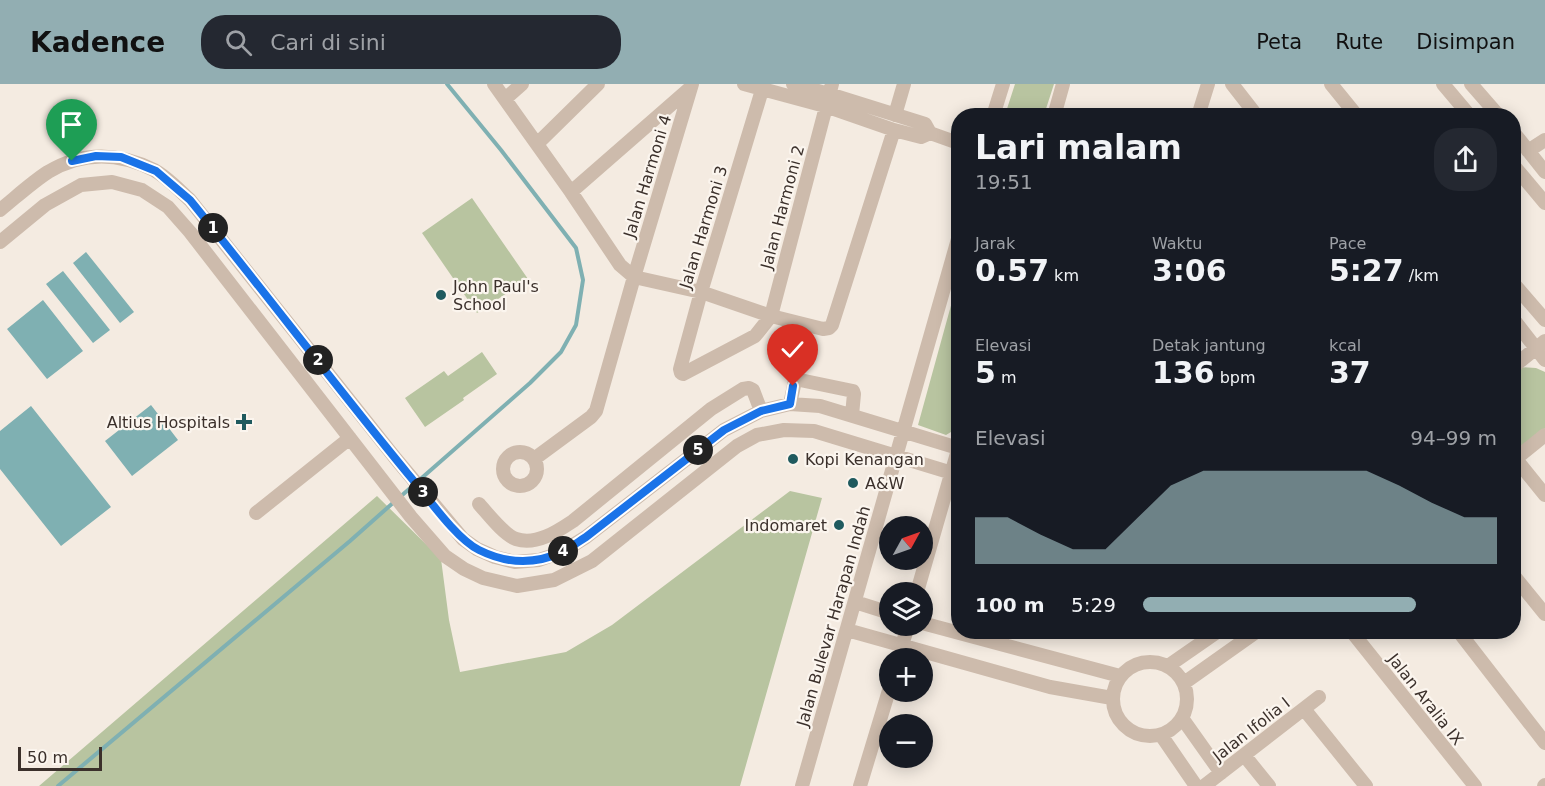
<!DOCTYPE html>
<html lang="id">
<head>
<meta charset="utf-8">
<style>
	:root { --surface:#171b24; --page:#242831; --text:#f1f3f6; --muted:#9ea1a6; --accent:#92aeb2 }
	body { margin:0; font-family:"DejaVu Sans",sans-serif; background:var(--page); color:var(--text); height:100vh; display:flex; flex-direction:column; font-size:22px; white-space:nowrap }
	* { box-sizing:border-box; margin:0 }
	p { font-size:20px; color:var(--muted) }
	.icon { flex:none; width:33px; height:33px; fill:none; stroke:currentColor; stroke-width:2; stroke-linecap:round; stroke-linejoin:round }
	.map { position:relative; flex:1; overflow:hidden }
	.drawer { position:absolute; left:951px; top:24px; width:570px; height:531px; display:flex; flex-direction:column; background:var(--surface); border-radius:24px; box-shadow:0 3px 15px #0003 }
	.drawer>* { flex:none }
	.needle { width:39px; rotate:50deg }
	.buttons { position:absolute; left:879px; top:432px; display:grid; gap:12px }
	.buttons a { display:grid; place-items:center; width:54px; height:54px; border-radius:50%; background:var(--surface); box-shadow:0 3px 15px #0003; font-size:30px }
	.scale { position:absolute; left:18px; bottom:15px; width:84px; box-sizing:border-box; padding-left:6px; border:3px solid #3b302b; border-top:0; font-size:16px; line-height:21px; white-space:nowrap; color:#3b302b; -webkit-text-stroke:4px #fbf5ee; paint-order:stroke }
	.pin { position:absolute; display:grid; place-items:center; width:51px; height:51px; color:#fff; margin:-62px -26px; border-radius:50% 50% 50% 0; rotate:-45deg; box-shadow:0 0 6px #0007 }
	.pin .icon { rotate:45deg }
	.km { position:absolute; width:30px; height:30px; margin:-15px; border-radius:50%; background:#222; color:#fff; font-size:16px; line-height:30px; text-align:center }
	.round { display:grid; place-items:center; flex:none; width:63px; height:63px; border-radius:24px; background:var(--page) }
	.headline { display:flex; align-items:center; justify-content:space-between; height:102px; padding:0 24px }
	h1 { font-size:33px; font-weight:600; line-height:45px }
	.figures { display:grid; grid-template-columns:repeat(3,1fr); gap:9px; height:102px; padding:6px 24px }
	.figures div { display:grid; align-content:center }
	.figures b { font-size:30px; font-weight:600 }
	.figures small { font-size:16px; font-weight:400 }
	.figures p { font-size:16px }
	.chart { height:168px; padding:12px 24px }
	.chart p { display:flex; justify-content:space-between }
	.chart svg { width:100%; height:108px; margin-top:6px; fill:var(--accent); opacity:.7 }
	ul { padding:0 24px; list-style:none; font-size:20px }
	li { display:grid; grid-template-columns:96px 72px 1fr; align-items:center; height:45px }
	li i { height:15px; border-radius:8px; background:var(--accent) }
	header { display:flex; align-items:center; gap:36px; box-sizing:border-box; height:84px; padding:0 30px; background:var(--accent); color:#111 }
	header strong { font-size:28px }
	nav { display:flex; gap:33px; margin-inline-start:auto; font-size:21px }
	.search { width:420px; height:54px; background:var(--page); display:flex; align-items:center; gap:15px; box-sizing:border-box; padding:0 21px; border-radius:24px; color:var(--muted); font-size:22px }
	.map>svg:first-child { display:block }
	.green { fill:#b8c4a0 }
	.water { fill:#7fb0b2 }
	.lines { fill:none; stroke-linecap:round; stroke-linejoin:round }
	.stream { stroke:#7fb0b2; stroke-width:4 }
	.minor { stroke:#cdbbac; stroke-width:14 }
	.route-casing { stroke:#fff; stroke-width:12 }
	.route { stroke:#1a73e8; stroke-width:8 }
	.poi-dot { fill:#1f5a5e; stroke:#fbf5ee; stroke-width:2 }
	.labels { text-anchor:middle; stroke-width:4.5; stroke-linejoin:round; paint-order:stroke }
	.street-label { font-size:16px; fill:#3b302b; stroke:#fbf5ee }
	.poi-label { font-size:16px; fill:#3b302b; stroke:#fbf5ee; text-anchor:start }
</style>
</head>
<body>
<header>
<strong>Kadence</strong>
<div class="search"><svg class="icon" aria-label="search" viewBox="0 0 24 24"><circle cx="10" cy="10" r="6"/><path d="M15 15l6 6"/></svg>Cari di sini</div>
<nav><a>Peta</a><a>Rute</a><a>Disimpan</a></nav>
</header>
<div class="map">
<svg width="1545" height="702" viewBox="0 0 1545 702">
	<rect width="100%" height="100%" fill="#f4ebe1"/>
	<path class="green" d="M1015 0H1054L1044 31H1005Z
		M472 114 528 195 477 229 422 149Z
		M958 196V322L951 348 946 351 918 341Z
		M482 268 497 290 463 314 464 316 425 343 405 314 444 287 448 292Z
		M1518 283 1536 284 1545 288V344L1514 369V287Z
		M790 407 822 414 740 702H39L377 412 441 475 449 536 460 588 566 568 612 541Z"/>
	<path class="water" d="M86 168 134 228 120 239 73 179Z
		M63 187 110 246 93 259 46 200Z
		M43 216 83 267 47 295 7 245Z
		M151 321 178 356 132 392 105 357Z
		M31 322 111 423 61 462 0 385V347Z"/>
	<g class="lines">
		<path class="stream" d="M400 413 530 299 561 268 576 241 583 196 576 164 501 66 447 0
			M58 702 350 457 394 418"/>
		<path class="minor" d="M494 0 571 108 620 181 634 193 701 208 771 232 823 245 829 244 832 241 894 46
			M744 0 825 22 894 46 921 53 930 49 958 59
			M793 0 829 10 925 40 930 49
			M1232 0 1257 32
			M1331 0 1357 32
			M1443 0 1470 32
			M1471 0 1499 32
			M762 6 701 208 680 285 681 289 683 290 755 252 771 232 832 0
			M505 15 522 0
			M895 31 904 0
			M993 32 1003 0
			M1054 32 1063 0
			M1198 32 1208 0
			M1514 49 1545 88
			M537 60 598 0
			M1528 67 1545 56
			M1514 82 1545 119
			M571 108 689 5
			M0 126C15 114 31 99 48 88 83 67 118 68 154 86 167 93 179 106 190 116L396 375 463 455 477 465 495 473 515 478 539 476 562 468 586 453 724 346 761 327 790 320 820 322 958 364
			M0 158 45 121 81 101 112 98 142 106 168 123 190 148 411 433 445 472 464 485 483 494 517 502 554 496 592 477 737 362 757 351 784 346 814 347 952 389
			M1514 200 1545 236
			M1514 236 1545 276
			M1514 282 1545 257
			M790 320 795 297 800 296 853 307 854 310 852 331
			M503 385a17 17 0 1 1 34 0a17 17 0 1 1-34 0Z
			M1515 374 1545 411
			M534 375 591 333 596 327 634 193 692 0
			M1514 376 1545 351
			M479 420C488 430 504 451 516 455 536 462 558 447 573 437L711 325 743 305 749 304 753 306 761 327
			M256 429 350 354
			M1514 492 1545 530
			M917 508 958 366
			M855 518 890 529
			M922 539 1120 592
			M847 546 1050 603 1112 614
			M1352 548 1475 702
			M1459 548 1545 659
			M898 574 908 542
			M1113 615a37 37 0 1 1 74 0a37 37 0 1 1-74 0Z
			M1168 582 1217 548
			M1184 599 1256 548
			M1304 625 1366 702
			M1182 634 1221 689
			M1161 651 1196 702
			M1244 671 1269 702
			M802 702 958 155
			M860 702 890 603
			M1204 702 1319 613
			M1544 702 1545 701"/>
	</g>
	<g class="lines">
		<defs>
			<path id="route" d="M72 77 96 72 121 73 156 87 190 116C264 207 334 300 408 390 426 411 456 455 479 466 507 480 534 481 562 468 570 464 578 458 586 453L724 346 761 327 790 320 793 302"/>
		</defs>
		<use href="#route" class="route-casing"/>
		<use href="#route" class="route"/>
	</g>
	<g class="poi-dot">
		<circle cx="441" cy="211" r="6"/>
		<path d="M241 329h6v6h6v6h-6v6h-6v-6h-6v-6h6z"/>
		<circle cx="793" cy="375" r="6"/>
		<circle cx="853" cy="399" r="6"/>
		<circle cx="839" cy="441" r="6"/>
	</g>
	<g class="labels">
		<g class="street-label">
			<text transform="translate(647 92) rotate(-73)" y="6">Jalan Harmoni 4</text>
			<text transform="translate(782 123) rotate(-75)" y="6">Jalan Harmoni 2</text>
			<text transform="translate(703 143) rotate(-73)" y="6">Jalan Harmoni 3</text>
			<text transform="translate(833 532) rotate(-74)" y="6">Jalan Bulevar Harapan Indah</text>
			<text transform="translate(1426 615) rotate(52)" y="6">Jalan Aralia IX</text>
			<text transform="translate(1251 645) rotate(-38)" y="6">Jalan Ifolia I</text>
		</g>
		<g class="poi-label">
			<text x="453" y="208">John Paul's<tspan x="453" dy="18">School</tspan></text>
			<text x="230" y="344" text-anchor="end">Altius Hospitals</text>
			<text x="805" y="381">Kopi Kenangan</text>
			<text x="865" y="405">A&amp;W</text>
			<text x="827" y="447" text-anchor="end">Indomaret</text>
		</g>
	</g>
</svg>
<div class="buttons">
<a><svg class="needle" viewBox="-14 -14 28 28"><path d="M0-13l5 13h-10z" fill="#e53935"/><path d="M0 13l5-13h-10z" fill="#9ea1a6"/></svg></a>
<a><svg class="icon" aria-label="layers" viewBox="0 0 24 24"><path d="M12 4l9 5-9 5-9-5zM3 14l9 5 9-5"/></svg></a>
<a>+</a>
<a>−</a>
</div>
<div class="scale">50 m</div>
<div class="pin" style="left:72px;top:77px;background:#1e9e55"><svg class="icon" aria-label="arrive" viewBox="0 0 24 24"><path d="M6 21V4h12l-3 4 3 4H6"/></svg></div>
<div class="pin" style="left:793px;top:302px;background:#d93025"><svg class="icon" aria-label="check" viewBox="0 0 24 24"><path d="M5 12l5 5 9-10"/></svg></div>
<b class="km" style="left:213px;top:144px">1</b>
<b class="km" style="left:318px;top:276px">2</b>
<b class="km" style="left:423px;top:408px">3</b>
<b class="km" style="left:563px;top:467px">4</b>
<b class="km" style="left:698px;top:366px">5</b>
<section class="drawer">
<div class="headline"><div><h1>Lari malam</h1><p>19:51</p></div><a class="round"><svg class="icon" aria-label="share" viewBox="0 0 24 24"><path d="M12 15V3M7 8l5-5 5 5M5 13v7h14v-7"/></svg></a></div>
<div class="figures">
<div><p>Jarak</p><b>0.57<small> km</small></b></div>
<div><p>Waktu</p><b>3:06</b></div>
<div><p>Pace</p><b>5:27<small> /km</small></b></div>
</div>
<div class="figures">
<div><p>Elevasi</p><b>5<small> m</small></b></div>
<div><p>Detak jantung</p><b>136<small> bpm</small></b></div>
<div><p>kcal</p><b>37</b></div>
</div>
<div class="chart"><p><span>Elevasi</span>94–99 m</p>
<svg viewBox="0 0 160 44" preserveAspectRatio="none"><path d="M0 44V25L10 25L20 32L30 38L40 38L50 25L60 12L70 6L80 6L90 6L100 6L110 6L120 6L130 12L140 19L150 25L160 25V44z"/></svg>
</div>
<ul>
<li><b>100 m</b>5:29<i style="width:77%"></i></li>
</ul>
</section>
</div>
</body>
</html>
